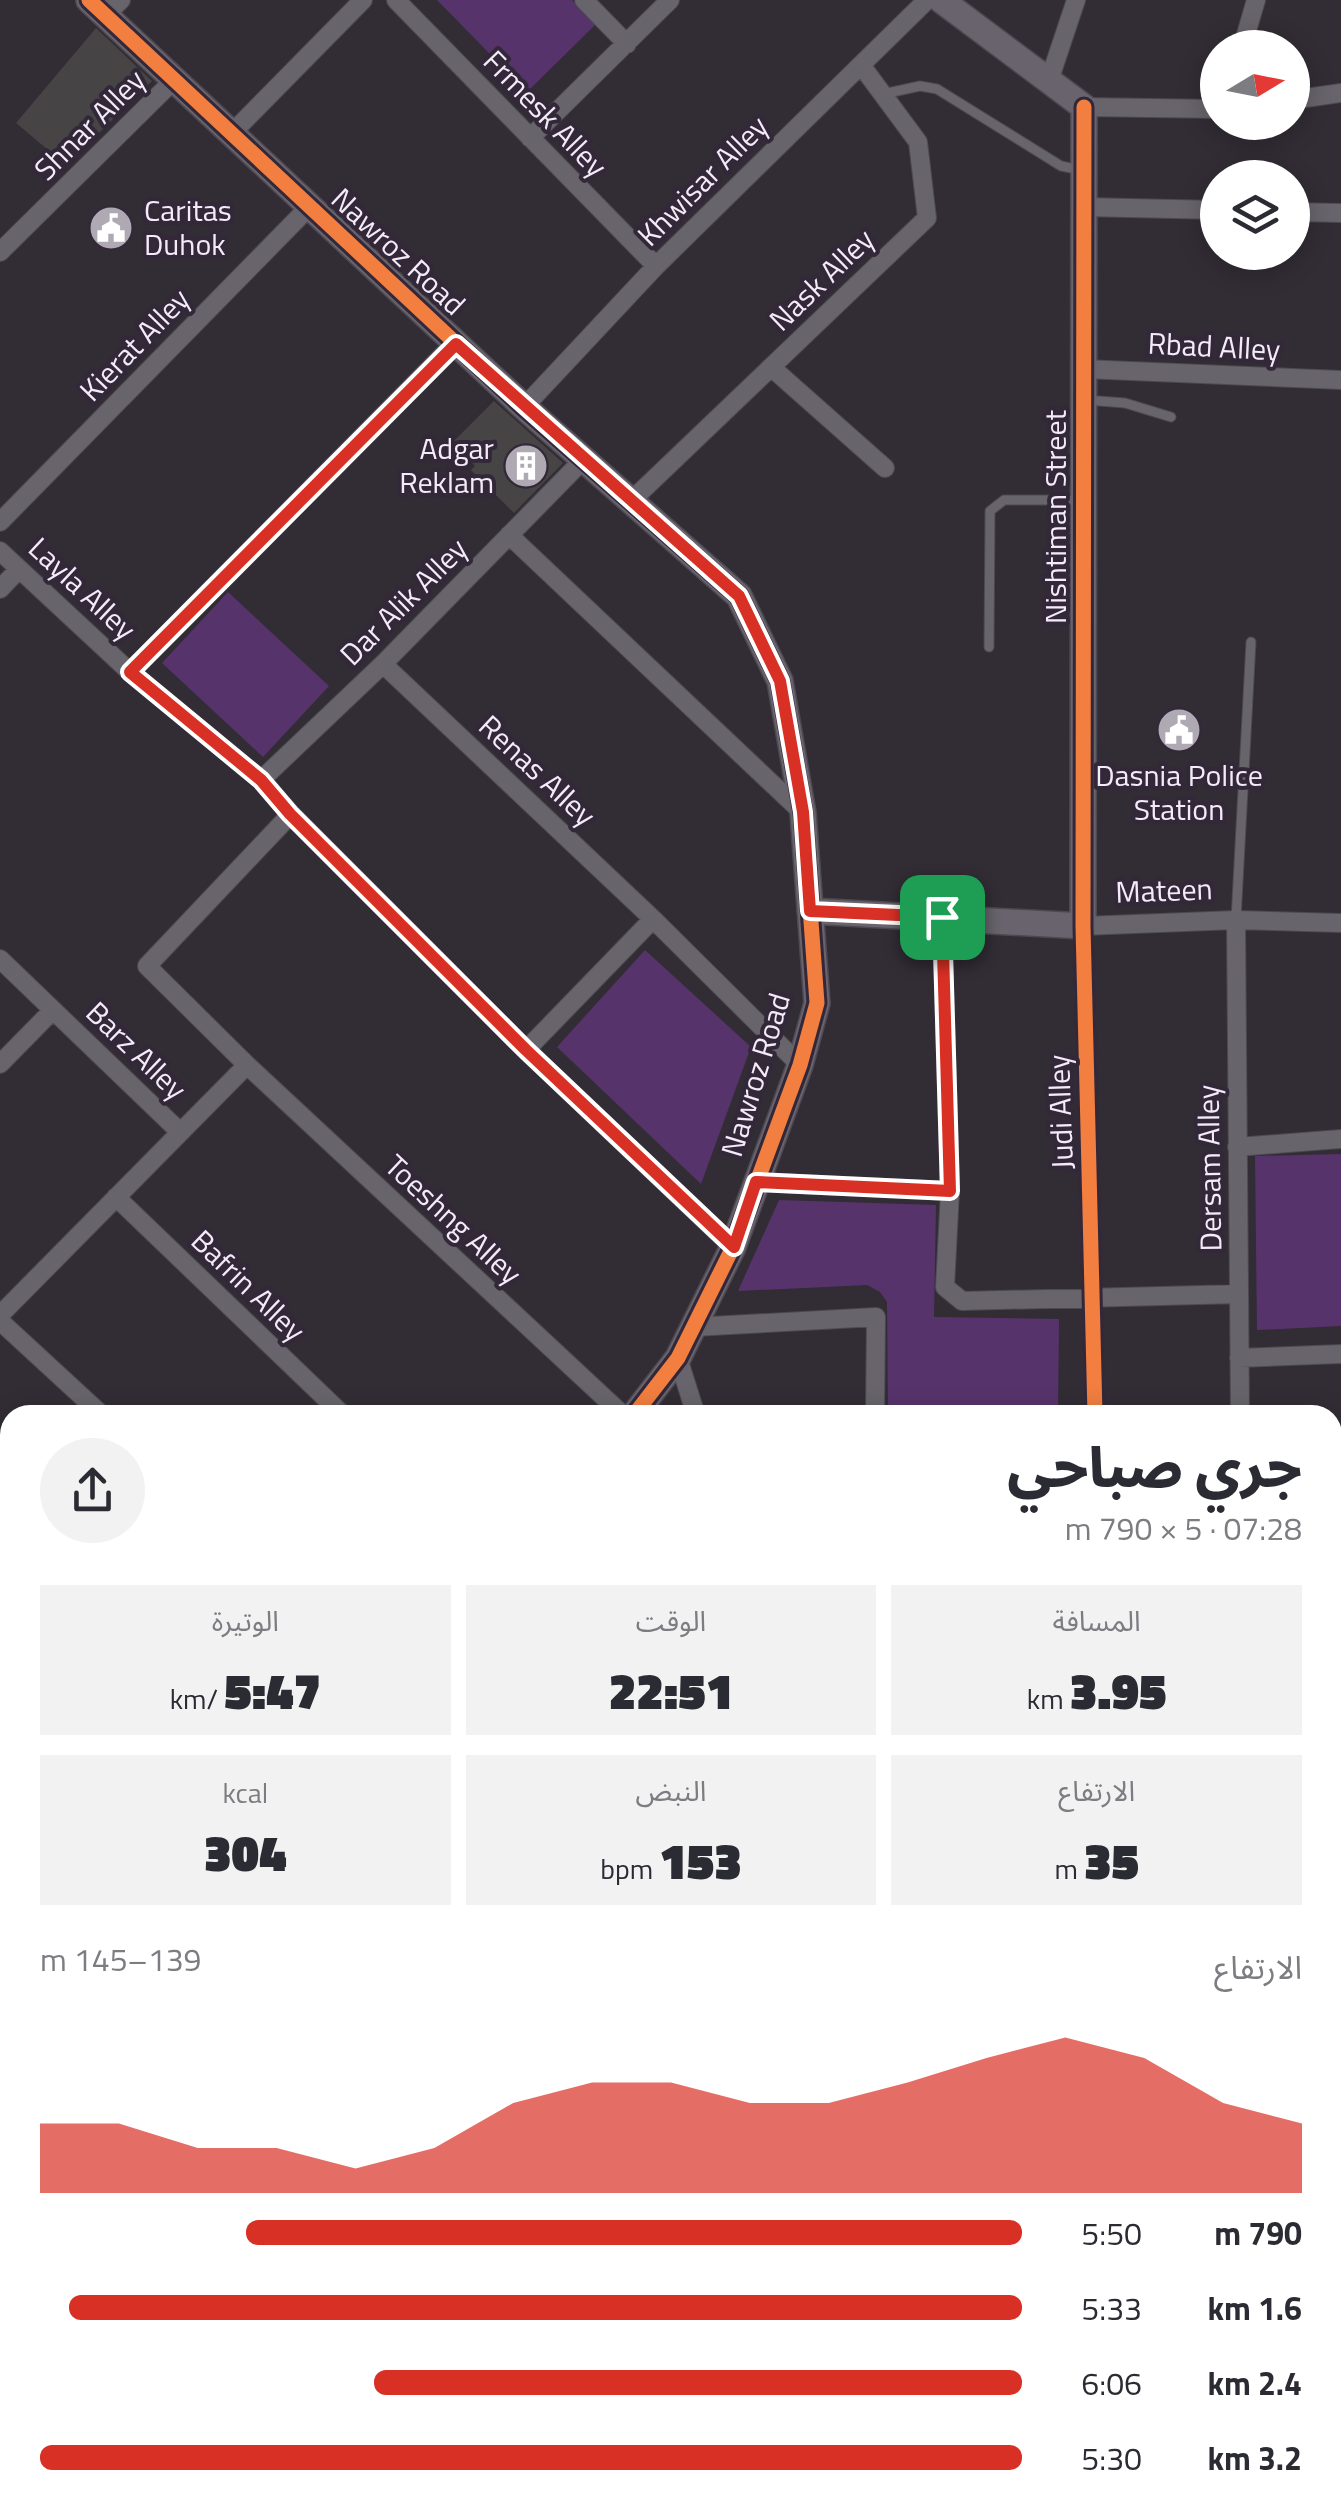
<!DOCTYPE html>
<html lang="ar">
<head>
<meta charset="utf-8">
<style>
	:root { --surface:#fff; --page:#f2f2f3; --text:#2b2b33; --muted:#7c7c81; --accent:#d93025 }
	body { margin:0; font-family:"Titillium Web","Noto Sans Arabic",sans-serif; background:var(--page); color:var(--text); direction:rtl; height:100vh; display:flex; flex-direction:column; font-size:38px; white-space:nowrap }
	* { box-sizing:border-box; margin:0 }
	p { font-size:32px; color:var(--muted) }
	.icon { flex:none; width:55px; height:55px; fill:none; stroke:currentColor; stroke-width:2; stroke-linecap:round; stroke-linejoin:round }
	.map { position:relative; flex:1; overflow:hidden; direction:ltr }
	.panel { position:absolute; left:0px; top:1405px; width:1342px; height:1112px; display:flex; flex-direction:column; background:var(--surface); border-radius:30px 30px 0 0; box-shadow:0 5px 25px #0003; direction:rtl }
	.panel>* { flex:none }
	.needle { width:65px; rotate:80deg }
	.fabs { position:absolute; left:1200px; top:30px; display:grid; gap:20px }
	.fabs a { display:grid; place-items:center; width:110px; height:110px; border-radius:50%; background:var(--surface); box-shadow:0 5px 25px #0003; font-size:50px }
	.pin { position:absolute; display:grid; place-items:center; width:85px; height:85px; color:#fff; margin:-42px; border-radius:20px; box-shadow:0 5px 15px #0006 }
	.round { display:grid; place-items:center; flex:none; width:105px; height:105px; border-radius:52px; background:var(--page) }
	.summary { display:flex; align-items:center; justify-content:space-between; height:170px; padding:0 40px }
	h1 { font-size:55px; font-weight:800; line-height:75px }
	.stats { display:grid; grid-template-columns:repeat(3,1fr); gap:15px; height:170px; padding:10px 40px }
	.stats div { display:grid; align-content:center; border-radius:0px; background:var(--page); text-align:center }
	.stats b { font-size:50px; font-weight:800 }
	.stats small { font-size:28px; font-weight:400 }
	.stats p { font-size:28px }
	.chart { height:280px; padding:20px 40px }
	.chart p { display:flex; justify-content:space-between }
	.chart svg { width:100%; height:180px; margin-top:10px; fill:var(--accent); opacity:.7 }
	ul { padding:0 40px; list-style:none; font-size:32px }
	li { display:grid; grid-template-columns:160px 120px 1fr; align-items:center; height:75px }
	li i { height:25px; border-radius:12px; background:var(--accent) }
	.map>svg:first-child { display:block }
	.green { fill:#57336b }
	.building { fill:#464444 }
	.lines { fill:none; stroke-linecap:round; stroke-linejoin:round }
	.lane-casing { stroke:#4d4951; stroke-width:11 }
	.street-casing { stroke:#4d4951; stroke-width:20 }
	.secondary-casing { stroke:#4d4951; stroke-width:28 }
	.lane { stroke:#68646b; stroke-width:9 }
	.street { stroke:#68646b; stroke-width:18 }
	.secondary { stroke:#68636c; stroke-width:25 }
	.cycleway-casing { stroke:#332839; stroke-width:21 }
	.cycleway { stroke:#f27e40; stroke-width:15 }
	.route-casing { stroke:#fff; stroke-width:20 }
	.route { stroke:#d93025; stroke-width:12 }
	.labels { text-anchor:middle; stroke-width:8; stroke-linejoin:round; paint-order:stroke }
	.street-label { font-size:30px; fill:#f3ecf7; stroke:#332839 }
	.poi-label { font-size:30px; fill:#f3ecf7; stroke:#332839; text-anchor:start }
</style>
</head>
<body>
<div class="map">
<svg width="1341" height="2517" viewBox="0 0 1341 2517">
	<rect width="100%" height="100%" fill="#322c35"/>
	<path class="green" d="M437 0H572L596 24 527 92Z
		M228 592 329 686 263 757 162 663Z
		M645 950 751 1047 701 1184 557 1047Z
		M1341 1154V1326L1257 1330 1255 1156Z
		M779 1200 936 1205 934 1317 1059 1319 1058 1415H888L887 1302 880 1292 867 1285 738 1291Z"/>
	<path class="building" d="M96 28 152 81 66 165 16 123Z
		M494 401 563 463 514 513 471 470 475 466 453 442Z"/>
	<g class="lines">
		<defs>
			<path id="lane" d="M883 94 920 86 937 89 1061 166 1081 170
				M1086 400 1125 403 1171 417
				M989 647 990 511 1004 500H1082
				M1236 919 1251 642"/>
			<path id="street" d="M396 0 656 266
				M584 0 627 44
				M106 15 121 0
				M1242 48 1256 0
				M1049 81 1076 0
				M1292 100 1341 93
				M1084 107 1218 109
				M232 133 363 0
				M530 138 670 0
				M1084 207 1218 210
				M1292 212 1341 213
				M0 252 175 79
				M771 367 885 468
				M1084 369 1341 380
				M524 407 656 266 927 0
				M631 501 927 218 918 142 861 65
				M0 522 310 206
				M509 535 803 813
				M0 551 130 672 261 780 291 814 526 1050 733 1247
				M0 589 19 569
				M383 664 653 919 800 1065
				M130 672 455 343
				M261 780 383 664 584 459
				M291 814 147 966 247 1065 623 1415
				M942 917 950 1191 945 1287 962 1301 1239 1294
				M1236 920 1240 1415
				M0 959 180 1132
				M526 1050 653 919
				M0 1064 53 1010
				M1237 1147 1341 1139
				M756 1182 950 1191
				M116 1197 343 1415
				M0 1315 247 1065
				M0 1321 102 1415
				M693 1327 876 1317 875 1415
				M678 1358 696 1415
				M1239 1358 1341 1354
				M1095 1415 1083 926 1236 920 1341 923
				M1332 1660 1341 1657
				M1332 1925 1341 1924
				M1332 2119 1341 2116
				M1332 2340H1341
				M0 2383 10 2391
				M171 2508 184 2517
				M239 2508V2517
				M386 2508V2517
				M885 2508V2517
				M199 2517 204 2508
				M1065 2517V2508
				M1185 2517 1187 2508"/>
			<path id="secondary" d="M89 0 524 407 739 596 780 681 803 813 817 1003 800 1065 733 1247 678 1358 634 1415
				M810 911 1083 926 1084 107 941 0
				M0 1639 10 1650
				M0 1708 10 1719
				M0 2227 10 2214
				M598 2508 599 2517
				M636 2508 637 2517"/>
		</defs>
		<use href="#lane" class="lane-casing"/>
		<use href="#street" class="street-casing"/>
		<use href="#secondary" class="secondary-casing"/>
		<use href="#lane" class="lane"/>
		<use href="#street" class="street"/>
		<use href="#secondary" class="secondary"/>
		<defs>
			<path id="cycleway" d="M89 0 524 407 739 596 780 681 803 813 817 1003 800 1065 733 1247 678 1358 634 1415
				M1084 107 1083 926 1095 1415"/>
		</defs>
		<use href="#cycleway" class="cycleway-casing"/>
		<use href="#cycleway" class="cycleway"/>
	</g>
	<g class="lines">
		<defs>
			<path id="route" d="M456 344 739 596 780 681 803 812 810 911 942 917 950 1191 756 1182 734 1247 526 1050 290 814 261 780 130 672Z"/>
		</defs>
		<use href="#route" class="route-casing"/>
		<use href="#route" class="route"/>
	</g>
	<defs>
		<symbol id="civic-disc" viewBox="-11 -11 22 22"><circle r="9.5" fill="#afa9b3" stroke="#332839"/><path d="M-.6-6.5H3V-4.5H.6V-3L4-1V1h2V6H-6V1h2V-1L-.6-3ZM-1.2 2.5V6h2.4V2.5Z" fill="#fff"/></symbol>
		<symbol id="building-disc" viewBox="-11 -11 22 22"><circle r="9.5" fill="#afa9b3" stroke="#332839"/><path d="M-4-6H4V6H1V3H-1V6H-4ZM-2.5-4.3h1.7v1.8h-1.7ZM.8-4.3h1.7v1.8H.8ZM-2.5-1h1.7V.8h-1.7ZM.8-1h1.7V.8H.8Z" fill="#fff"/></symbol>
	</defs>
	<g fill-rule="evenodd">
		<use href="#civic-disc" x="86" y="203" width="50" height="50"/>
		<use href="#building-disc" x="501" y="441" width="50" height="50"/>
		<use href="#civic-disc" x="1154" y="705" width="50" height="50"/>
	</g>
	<g class="labels">
		<g class="street-label">
			<text transform="translate(545 114) rotate(46)" y="10">Frmesk Alley</text>
			<text transform="translate(90 125) rotate(-45)" y="10">Shnar Alley</text>
			<text transform="translate(703 181) rotate(-45)" y="10">Khwisar Alley</text>
			<text transform="translate(398 252) rotate(43)" y="10">Nawroz Road</text>
			<text transform="translate(822 280) rotate(-44)" y="10">Nask Alley</text>
			<text transform="translate(135 345) rotate(-46)" y="10">Kierat Alley</text>
			<text transform="translate(1214 347) rotate(3)" y="10">Rbad Alley</text>
			<text transform="translate(1056 517) rotate(-90)" y="10">Nishtiman Street</text>
			<text transform="translate(82 589) rotate(43)" y="10">Layla Alley</text>
			<text transform="translate(404 602) rotate(-45)" y="10">Dar Alik Alley</text>
			<text transform="translate(537 771) rotate(43)" y="10">Renas Alley</text>
			<text transform="translate(1164 891) rotate(-2)" y="10">Mateen</text>
			<text transform="translate(136 1051) rotate(44)" y="10">Barz Alley</text>
			<text transform="translate(756 1075) rotate(-73)" y="10">Nawroz Road</text>
			<text transform="translate(1061 1112) rotate(-92)" y="10">Judi Alley</text>
			<text transform="translate(1210 1168) rotate(-91)" y="10">Dersam Alley</text>
			<text transform="translate(453 1220) rotate(43)" y="10">Toeshng Alley</text>
			<text transform="translate(248 1286) rotate(44)" y="10">Bafrin Alley</text>
		</g>
		<g class="poi-label">
			<text x="144" y="221">Caritas<tspan x="144" dy="34">Duhok</tspan></text>
			<text x="494" y="459" text-anchor="end">Adgar<tspan x="494" dy="34">Reklam</tspan></text>
			<text x="1179" y="786" text-anchor="middle">Dasnia Police<tspan x="1179" dy="34">Station</tspan></text>
		</g>
	</g>
</svg>
<div class="fabs">
<a><svg class="needle" viewBox="-14 -14 28 28"><path d="M0-13l5 13h-10z" fill="#e53935"/><path d="M0 13l5-13h-10z" fill="#7c7c81"/></svg></a>
<a><svg class="icon" aria-label="layers" viewBox="0 0 24 24"><path d="M12 4l9 5-9 5-9-5zM3 14l9 5 9-5"/></svg></a>
</div>
<div class="pin" style="left:942px;top:917px;background:#1e9e55"><svg class="icon" aria-label="arrive" viewBox="0 0 24 24"><path d="M6 21V4h12l-3 4 3 4H6"/></svg></div>
<section class="panel">
<div class="summary"><div><h1>جري صباحي</h1><p>07:28 · 5 × 790 m</p></div><a class="round"><svg class="icon" aria-label="share" viewBox="0 0 24 24"><path d="M12 15V3M7 8l5-5 5 5M5 13v7h14v-7"/></svg></a></div>
<div class="stats">
<div><p>المسافة</p><b>3.95<small> km</small></b></div>
<div><p>الوقت</p><b>22:51</b></div>
<div><p>الوتيرة</p><b>5:47<small> /km</small></b></div>
</div>
<div class="stats">
<div><p>الارتفاع</p><b>35<small> m</small></b></div>
<div><p>النبض</p><b>153<small> bpm</small></b></div>
<div><p>kcal</p><b>304</b></div>
</div>
<div class="chart"><p><span>الارتفاع</span>139–145 m</p>
<svg viewBox="0 0 160 44" preserveAspectRatio="none"><path d="M0 44V27L10 27L20 33L30 33L40 38L50 33L60 22L70 17L80 17L90 22L100 22L110 17L120 11L130 6L140 11L150 22L160 27V44z"/></svg>
</div>
<ul>
<li><b>790 m</b>5:50<i style="width:79%"></i></li>
<li><b>1.6 km</b>5:33<i style="width:97%"></i></li>
<li><b>2.4 km</b>6:06<i style="width:66%"></i></li>
<li><b>3.2 km</b>5:30<i style="width:100%"></i></li>
</ul>
</section>
</div>
</body>
</html>
